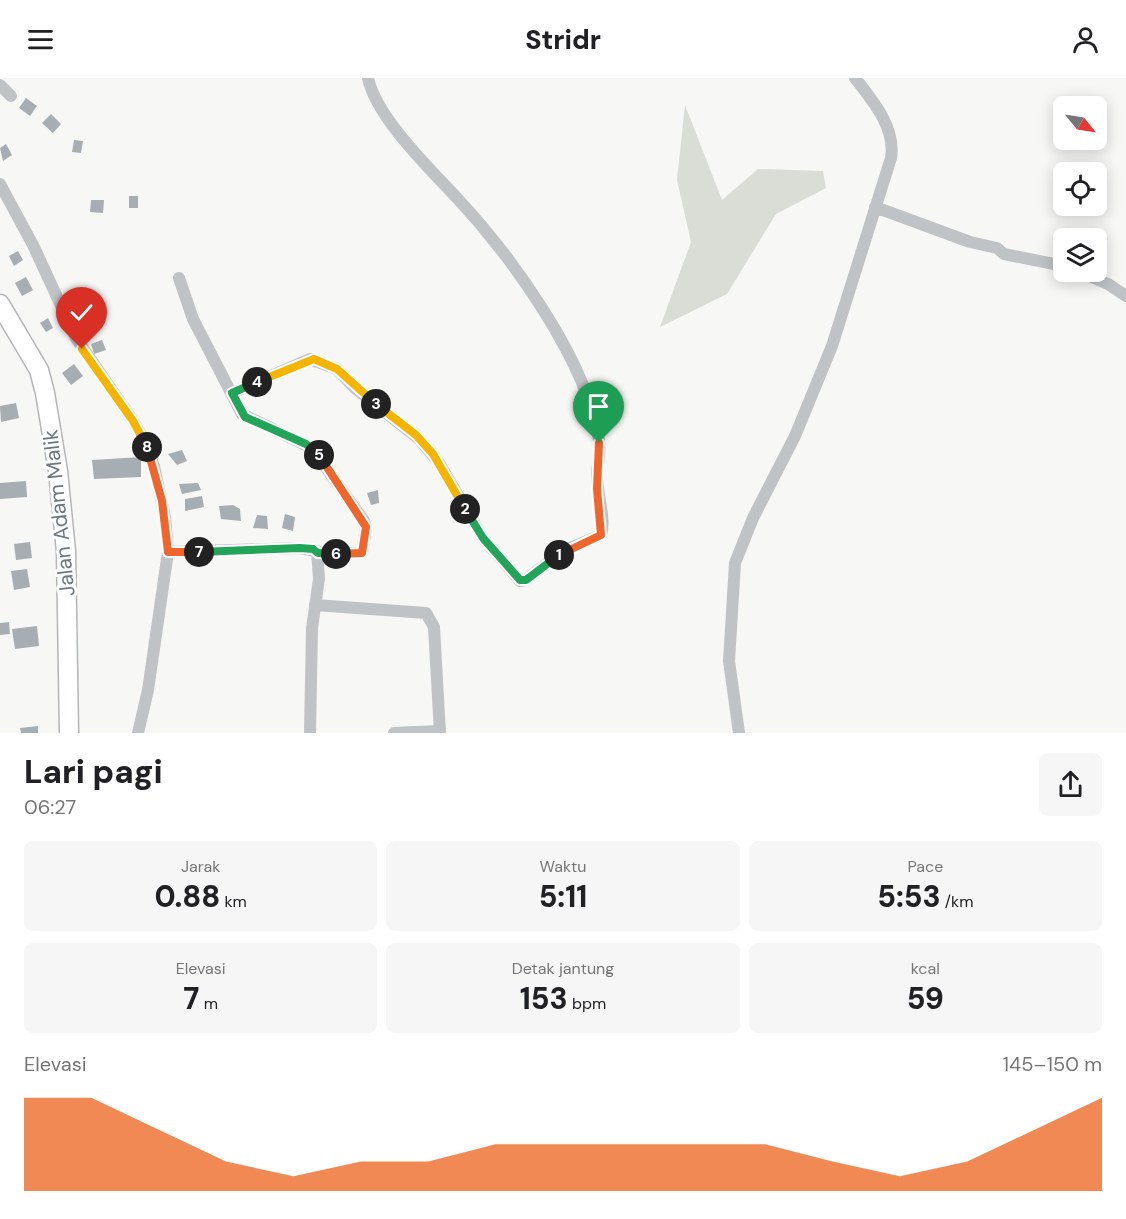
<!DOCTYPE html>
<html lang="id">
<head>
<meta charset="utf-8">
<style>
	:root { --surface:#fff; --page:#f6f6f6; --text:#202124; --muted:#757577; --accent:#ea580c }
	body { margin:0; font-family:"DM Sans",sans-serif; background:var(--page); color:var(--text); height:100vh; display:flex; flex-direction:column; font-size:22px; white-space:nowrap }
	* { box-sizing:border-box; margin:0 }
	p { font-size:20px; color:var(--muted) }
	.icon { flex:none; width:33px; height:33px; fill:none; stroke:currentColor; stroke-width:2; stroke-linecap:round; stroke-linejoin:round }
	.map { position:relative; height:655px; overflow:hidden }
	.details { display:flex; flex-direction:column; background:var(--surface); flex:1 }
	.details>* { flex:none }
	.needle { width:39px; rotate:120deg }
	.controls { position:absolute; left:1053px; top:18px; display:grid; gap:12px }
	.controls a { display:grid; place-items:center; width:54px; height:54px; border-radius:9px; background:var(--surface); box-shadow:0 3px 15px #0003; font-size:30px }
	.pin { position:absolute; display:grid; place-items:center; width:51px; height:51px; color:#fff; margin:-62px -26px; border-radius:50% 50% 50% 0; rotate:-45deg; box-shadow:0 0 6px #0007 }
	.pin .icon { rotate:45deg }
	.km { position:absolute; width:30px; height:30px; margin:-15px; border-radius:50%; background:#222; color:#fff; font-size:16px; line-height:30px; text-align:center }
	.round { display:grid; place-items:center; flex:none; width:63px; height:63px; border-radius:9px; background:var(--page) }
	.headline { display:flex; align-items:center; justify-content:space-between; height:102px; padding:0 24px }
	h1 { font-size:33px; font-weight:800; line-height:45px }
	.stats { display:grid; grid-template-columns:repeat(3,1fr); gap:9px; height:102px; padding:6px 24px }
	.stats div { display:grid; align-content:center; border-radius:9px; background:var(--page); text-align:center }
	.stats b { font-size:30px; font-weight:800 }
	.stats small { font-size:16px; font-weight:400 }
	.stats p { font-size:16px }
	.chart { height:168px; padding:12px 24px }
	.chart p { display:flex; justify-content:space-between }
	.chart svg { width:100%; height:108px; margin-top:6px; fill:var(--accent); opacity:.7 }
	header { display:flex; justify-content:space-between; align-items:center; height:78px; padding:0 24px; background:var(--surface); font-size:27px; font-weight:800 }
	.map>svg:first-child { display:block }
	.green { fill:#d9ddd6 }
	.building { fill:#a7aeb3 }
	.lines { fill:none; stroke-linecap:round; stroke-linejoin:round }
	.highway-casing { stroke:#b3b6b9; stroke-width:21 }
	.minor { stroke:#bfc3c6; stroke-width:12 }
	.highway { stroke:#fff; stroke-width:18 }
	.split-1-casing { stroke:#fff; stroke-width:12 }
	.split-2-casing { stroke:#fff; stroke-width:12 }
	.split-3-casing { stroke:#fff; stroke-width:12 }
	.split-4-casing { stroke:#fff; stroke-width:12 }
	.split-5-casing { stroke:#fff; stroke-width:12 }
	.split-6-casing { stroke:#fff; stroke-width:12 }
	.split-7-casing { stroke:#fff; stroke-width:12 }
	.split-8-casing { stroke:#fff; stroke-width:12 }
	.split-9-casing { stroke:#fff; stroke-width:12 }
	.split-1 { stroke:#f0652b; stroke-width:8 }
	.split-2 { stroke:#22a559; stroke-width:8 }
	.split-3 { stroke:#f5b400; stroke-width:8 }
	.split-4 { stroke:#f5b400; stroke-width:8 }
	.split-5 { stroke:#22a559; stroke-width:8 }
	.split-6 { stroke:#f0652b; stroke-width:8 }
	.split-7 { stroke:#22a559; stroke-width:8 }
	.split-8 { stroke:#f0652b; stroke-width:8 }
	.split-9 { stroke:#f5b400; stroke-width:8 }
	.labels { text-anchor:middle; stroke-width:6; stroke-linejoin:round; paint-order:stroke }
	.street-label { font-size:21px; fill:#6a7882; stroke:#fff }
</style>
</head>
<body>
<header><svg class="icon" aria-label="menu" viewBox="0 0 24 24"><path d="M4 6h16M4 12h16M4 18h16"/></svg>Stridr<svg class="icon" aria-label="person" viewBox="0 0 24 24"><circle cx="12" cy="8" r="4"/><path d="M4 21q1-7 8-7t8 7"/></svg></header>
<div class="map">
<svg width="1126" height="655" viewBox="0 0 1126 655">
	<rect width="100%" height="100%" fill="#f7f7f5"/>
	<path class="green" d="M685 27 722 122 758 91 823 93 826 110 776 136 727 216 660 249 691 164 677 102Z"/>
	<path class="building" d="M26 20 37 28 30 38 19 30Z
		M51 36 61 46 53 55 42 45Z
		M74 62 83 63 81 75 72 74Z
		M6 66 12 77 3 83 0 70Z
		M129 118H138V130H129Z
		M91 122H104L103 135 90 134Z
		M18 173 23 182 14 188 9 178Z
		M26 199 33 212 22 218 15 205Z
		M48 240 53 250 46 254 40 245Z
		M94 240 97 253 87 255 84 242Z
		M102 262 106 272 94 276 91 266Z
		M74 286 83 298 71 307 62 295Z
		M16 325 19 340 1 344 0 328Z
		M182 372 187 383 177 387 168 376Z
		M141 379V399L94 401 92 382Z
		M26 403 27 419 0 421V405Z
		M198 405 201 412 182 416 179 406Z
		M378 412 379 425 371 427 367 415Z
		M202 418 204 429 185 433V421Z
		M233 427 240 431 241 443 221 441 219 428Z
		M285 436 295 439 293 453 282 450Z
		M257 437 267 438 268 451 253 450Z
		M30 464 32 480 16 482 14 466Z
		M27 491 30 509 14 512 11 493Z
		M9 544 10 556 0 557V545Z
		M37 548 39 568 15 571 12 551Z
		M38 648V655H21L20 650Z"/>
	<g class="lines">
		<defs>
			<path id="highway" d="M0 226 39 292 45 315 58 393 66 473 69 655"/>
		</defs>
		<use href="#highway" class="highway-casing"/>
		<path class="minor" d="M0 7 11 18
			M0 106 33 167 76 260 133 343 146 366 154 388 165 439 168 474 148 612 138 655
			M875 129 970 164 997 170 1004 176 1064 188
			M1080 194 1108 206 1126 218
			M179 200 193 241 242 336 312 370 364 443 366 449 362 475H318
			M232 315 310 281 337 291 355 310 419 361 439 385 483 460 520 503 526 502 563 473 601 457C606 440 597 417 597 398 597 387 601 374 599 362 587 282 511 178 457 120 430 91 376 39 368 0
			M168 474 300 470 317 473 319 501 312 550 310 655
			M315 527 426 535 434 549 440 655
			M394 655 439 653
			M739 655 729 583 735 485 753 440 795 358 832 268 891 80C896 50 873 23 855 0"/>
		<use href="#highway" class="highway"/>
	</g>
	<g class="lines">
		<defs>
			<path id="split-1" d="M559 477 601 457 597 411 599 365"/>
			<path id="split-2" d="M465 431 483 460 520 502H526L559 477"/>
			<path id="split-3" d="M376 326 416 357 433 376 465 431"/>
			<path id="split-4" d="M257 304 314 281 337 291 376 326"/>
			<path id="split-5" d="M257 304 232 315 245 339 306 366 319 377"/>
			<path id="split-6" d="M319 377 366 449 362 475 336 476"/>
			<path id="split-7" d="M199 474 300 470 313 471 318 475 336 476"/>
			<path id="split-8" d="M147 369 162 423 168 474H199"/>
			<path id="split-9" d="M82 271 133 343 147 369"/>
		</defs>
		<use href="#split-1" class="split-1-casing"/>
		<use href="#split-2" class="split-2-casing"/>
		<use href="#split-3" class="split-3-casing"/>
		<use href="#split-4" class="split-4-casing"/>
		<use href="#split-5" class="split-5-casing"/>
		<use href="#split-6" class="split-6-casing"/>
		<use href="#split-7" class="split-7-casing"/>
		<use href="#split-8" class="split-8-casing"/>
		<use href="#split-9" class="split-9-casing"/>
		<use href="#split-1" class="split-1"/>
		<use href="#split-2" class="split-2"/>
		<use href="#split-3" class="split-3"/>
		<use href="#split-4" class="split-4"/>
		<use href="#split-5" class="split-5"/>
		<use href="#split-6" class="split-6"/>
		<use href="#split-7" class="split-7"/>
		<use href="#split-8" class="split-8"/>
		<use href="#split-9" class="split-9"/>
	</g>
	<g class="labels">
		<g class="street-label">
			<text transform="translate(59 435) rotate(-96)" y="7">Jalan Adam Malik</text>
		</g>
	</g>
</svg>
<div class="controls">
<a><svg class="needle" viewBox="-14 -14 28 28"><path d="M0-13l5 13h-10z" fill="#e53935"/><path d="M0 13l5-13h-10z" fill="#757577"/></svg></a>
<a><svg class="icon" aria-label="locate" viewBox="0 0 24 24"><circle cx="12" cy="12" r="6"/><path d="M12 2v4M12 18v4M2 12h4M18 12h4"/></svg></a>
<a><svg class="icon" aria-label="layers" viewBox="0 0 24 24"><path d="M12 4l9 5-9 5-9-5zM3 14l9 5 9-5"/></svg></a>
</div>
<div class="pin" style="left:599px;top:365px;background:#1e9e55"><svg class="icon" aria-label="arrive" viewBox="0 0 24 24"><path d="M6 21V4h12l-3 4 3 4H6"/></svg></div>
<div class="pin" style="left:82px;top:271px;background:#d93025"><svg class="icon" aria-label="check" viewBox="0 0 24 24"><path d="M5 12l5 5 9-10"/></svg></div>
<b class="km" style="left:559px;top:477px">1</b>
<b class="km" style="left:465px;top:431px">2</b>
<b class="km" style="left:376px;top:326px">3</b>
<b class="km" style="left:257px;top:304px">4</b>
<b class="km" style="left:319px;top:377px">5</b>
<b class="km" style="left:336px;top:476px">6</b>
<b class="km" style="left:199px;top:474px">7</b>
<b class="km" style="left:147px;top:369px">8</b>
</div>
<section class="details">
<div class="headline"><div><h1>Lari pagi</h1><p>06:27</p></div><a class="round"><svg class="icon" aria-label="share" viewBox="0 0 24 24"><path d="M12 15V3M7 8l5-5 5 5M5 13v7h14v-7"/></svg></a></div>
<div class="stats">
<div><p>Jarak</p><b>0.88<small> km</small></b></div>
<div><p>Waktu</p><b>5:11</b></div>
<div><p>Pace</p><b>5:53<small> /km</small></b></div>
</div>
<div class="stats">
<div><p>Elevasi</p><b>7<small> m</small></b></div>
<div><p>Detak jantung</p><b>153<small> bpm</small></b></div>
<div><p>kcal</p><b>59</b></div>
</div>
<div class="chart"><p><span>Elevasi</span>145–150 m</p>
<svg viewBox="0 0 160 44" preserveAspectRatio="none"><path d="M0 44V6L10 6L20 19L30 32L40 38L50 32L60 32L70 25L80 25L90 25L100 25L110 25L120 32L130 38L140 32L150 19L160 6V44z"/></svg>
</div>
</section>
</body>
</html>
